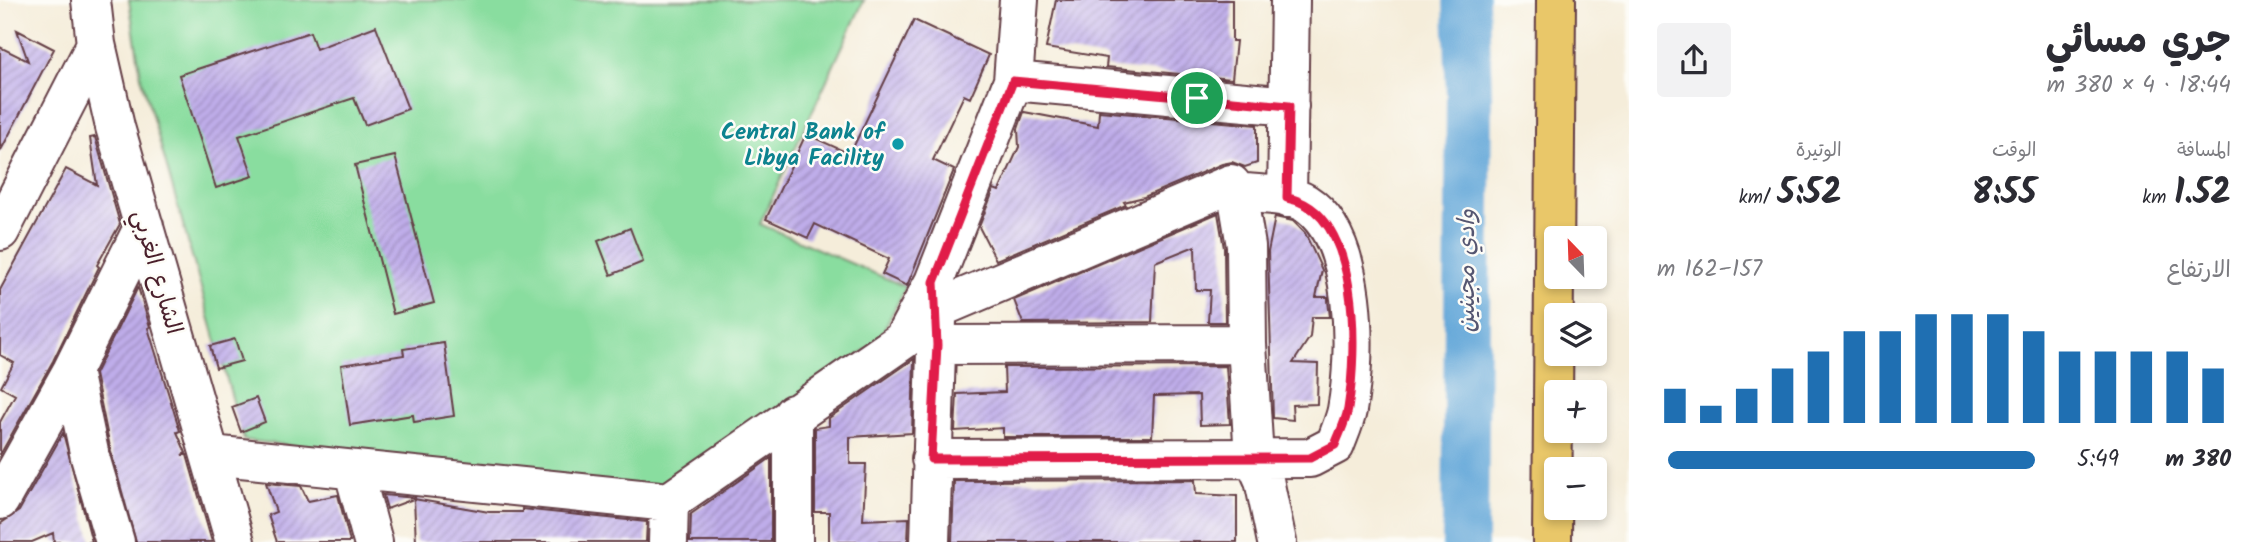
<!DOCTYPE html>
<html lang="ar">
<head>
<meta charset="utf-8">
<style>
	:root { --surface:#fff; --page:#f2f2f3; --text:#2b2b33; --muted:#7c7c81; --accent:#1f6fb2 }
	body { margin:0; font-family:Kalam,"Playpen Sans Arabic",sans-serif; background:var(--page); color:var(--text); direction:rtl; height:100vh; display:flex; flex-direction:column; font-size:26px; white-space:nowrap }
	* { box-sizing:border-box; margin:0 }
	p { font-size:23px; color:var(--muted) }
	.icon { flex:none; width:38px; height:38px; fill:none; stroke:currentColor; stroke-width:2; stroke-linecap:round; stroke-linejoin:round }
	.map { position:relative; flex:1; overflow:hidden; direction:ltr }
	.side { display:flex; flex-direction:column; background:var(--surface); width:630px }
	.side>* { flex:none }
	.needle { width:46px; rotate:337deg }
	.tools { position:absolute; left:1544px; top:226px; display:grid; gap:14px }
	.tools a { display:grid; place-items:center; width:63px; height:63px; border-radius:7px; background:var(--surface); box-shadow:0 4px 10px #0003; font-size:35px }
	.pin { position:absolute; display:grid; place-items:center; width:60px; height:60px; color:#fff; margin:-30px; border:4px solid #fff; border-radius:50%; box-shadow:0 2px 7px #0007 }
	.round { display:grid; place-items:center; flex:none; width:74px; height:74px; border-radius:7px; background:var(--page) }
	.head { display:flex; align-items:center; justify-content:space-between; height:119px; padding:0 28px }
	h1 { font-size:38px; font-weight:700; line-height:52px }
	.stats { display:grid; grid-template-columns:repeat(3,1fr); gap:10px; height:119px; padding:7px 28px }
	.stats div { display:grid; align-content:center }
	.stats b { font-size:35px; font-weight:700 }
	.stats small { font-size:19px; font-weight:400 }
	.stats p { font-size:19px }
	.chart { height:196px; padding:14px 28px }
	.chart p { display:flex; justify-content:space-between }
	.chart svg { width:100%; height:126px; margin-top:7px; stroke:var(--accent); stroke-width:6 }
	ul { padding:0 28px; list-style:none; font-size:23px }
	li { display:grid; grid-template-columns:112px 84px 1fr; align-items:center; height:52px }
	li i { height:18px; border-radius:9px; background:var(--accent) }
	main { display:flex; flex:1; min-height:0 }
	.map>svg:first-child { display:block }
	.park { fill:#89dd9f; stroke:#6a7e65; stroke-width:2 }
	.lines { fill:none; stroke-linecap:round; stroke-linejoin:round }
	.river { stroke:#65a8d9; stroke-width:46 }
	.building { fill:url(#building-hatch) }
	.minor-casing { stroke:#643e45; stroke-width:42 }
	.highway-casing { stroke:#643e45; stroke-width:42 }
	.minor { stroke:#fff; stroke-width:38 }
	.highway { stroke:#e9c769; stroke-width:38 }
	.route-casing { stroke:#fff; stroke-width:14 }
	.route { stroke:#e11d48; stroke-width:9 }
	.culture-dot { fill:#0f9aa8; stroke:#fdfcf7; stroke-width:2.5 }
	.labels { text-anchor:middle; stroke-width:5; stroke-linejoin:round; paint-order:stroke }
	.culture-label { font-size:23px; font-weight:bold; fill:#0d838f; stroke:#fdfcf7; text-anchor:end }
	.street-label { font-size:23px; fill:#4a1f2b; stroke:#fdfcf7 }
	.water-label { font-size:24px; font-style:italic; fill:#555671; stroke:#fdfcf7 }
</style>
</head>
<body>
<main>
<section class="side">
<div class="head"><div><h1>جري مسائي</h1><p>18:44 · 4 × 380 m</p></div><a class="round"><svg class="icon" aria-label="share" viewBox="0 0 24 24"><path d="M12 15V3M7 8l5-5 5 5M5 13v7h14v-7"/></svg></a></div>
<div class="stats">
<div><p>المسافة</p><b>1.52<small> km</small></b></div>
<div><p>الوقت</p><b>8:55</b></div>
<div><p>الوتيرة</p><b>5:52<small> /km</small></b></div>
</div>
<div class="chart"><p><span>الارتفاع</span>157–162 m</p>
<svg viewBox="0 0 160 44" preserveAspectRatio="none"><path d="M5 44V32M15 44V38M25 44V32M35 44V25M45 44V19M55 44V12M65 44V12M75 44V6M85 44V6M95 44V6M105 44V12M115 44V19M125 44V19M135 44V19M145 44V19M155 44V25"/></svg>
</div>
<ul>
<li><b>380 m</b>5:49<i style="width:97%"></i></li>
</ul>
</section>
<div class="map">
<svg width="1629" height="542" viewBox="0 0 1629 542">
	<defs>
		<pattern id="building-hatch" width="6" height="6" patternUnits="userSpaceOnUse" patternTransform="scale(1.75)"><rect width="6" height="6" fill="#bfadea"/><path d="M-1 1l2-2M0 6l6-6M5 7l2-2" fill="none" stroke="#9d8cbe"/></pattern>
	</defs>
	<rect width="100%" height="100%" fill="#fdfcf7"/>
	<filter id="ink" filterUnits="userSpaceOnUse"><feTurbulence type="fractalNoise" baseFrequency=".0143" numOctaves="2"/><feDisplacementMap in="SourceGraphic" scale="14" xChannelSelector="R" yChannelSelector="G"/><feConvolveMatrix kernelMatrix="1 2 1 2 8 2 1 2 1" color-interpolation-filters="sRGB"/></filter>
	<filter id="wash" filterUnits="userSpaceOnUse"><feTurbulence type="fractalNoise" baseFrequency=".00686" numOctaves="4" result="noise"/><feDisplacementMap in="SourceGraphic" scale="28" xChannelSelector="R" yChannelSelector="G"/><feGaussianBlur stdDeviation="1.57" result="paint"/><feColorMatrix in="noise" values="0 0 0 0 0 0 0 0 0 0 0 0 0 0 0 0 0 1.4 0 .05"/><feComposite in="paint" operator="in"/></filter>
	<g filter="url(#wash)">
		<rect width="100%" height="100%" fill="#f5edda"/>
		<path class="park" d="M129 0H864L760 224 906 287 878 341 670 490 244 440 141 76Z"/>
		<g class="lines">
			<path class="river" d="M1465 542 1469 96 1466 0"/>
		</g>
		<g id="blocks">
			<path class="building" d="M1056 0H1232V41H1236L1232 79 1106 67 1107 58 1046 48Z
				M914 20 989 55 970 98 964 95 933 160 954 170 907 286 882 274 889 259 815 224 808 238 766 219 806 134 850 154Z
				M376 26 408 109 365 125 354 98 239 136 253 176 216 188 179 75 310 32 316 49Z
				M17 30 54 49 0 152V47L28 61Z
				M1099 111 1257 125V163L1245 167 1232 162 1222 164 1144 197 1124 202 1126 205 996 260 979 227 994 189 999 191 1019 147 1018 129 1024 112 1098 126Z
				M95 137 120 224 97 265 99 267 53 361 0 455V422L15 395 1 387 14 363 0 355V290L66 169 97 185 90 138Z
				M395 156 434 303 393 314 355 165Z
				M1218 213 1224 248 1225 322H1208L1210 290H1196L1195 246 1155 262 1152 322 1023 323 1014 300Z
				M1275 217 1293 221 1305 233 1322 270 1316 297H1328V301L1330 317H1312L1310 337 1293 363 1318 364 1317 404 1292 405 1293 420 1273 418 1268 252Z
				M630 228 643 262 611 275 598 241Z
				M138 287 150 327 148 328 180 431 177 432 186 453 182 455H187L212 542H136L111 452 95 374Z
				M235 339 242 361 216 368 210 346Z
				M444 343 454 416 414 422 413 415 350 425 341 365 404 355 403 349Z
				M914 359 912 433 850 437V464H866L863 520 909 518 908 542H829V512H815V428L829 426V418Z
				M1226 366 1230 424 1200 425 1199 395 1154 396 1152 437H1003V428L955 431 957 394 1005 392 1004 367Z
				M256 398 265 422 241 432 232 407Z
				M63 433 92 542H54L53 533 32 542H0V524L19 511Z
				M771 458V542H690L691 514Z
				M1195 480 1196 494 1237 496V542H952L954 481Z
				M266 483 301 486 308 501 338 495 350 542H277L268 515 276 512Z
				M383 495 416 498 387 509Z
				M414 499 489 512H522V509L647 522 646 542H416Z"/>
		</g>
	</g>
	<g filter="url(#ink)">
		<use href="#blocks" fill-opacity="0" stroke="#643e45" stroke-width="2"/>
		<g class="lines">
			<defs>
				<path id="minor" d="M91 0 96 44 115 127 235 542
					M1013 81 1289 106
					M1237 192 1246 246 1247 344 1254 458 1264 480 1277 542
					M1287 198 1290 0
					M0 231 96 44
					M937 345 1247 344
					M72 371 90 457 115 542
					M211 455 669 502 903 340 934 282 1013 81 1019 0
					M931 459 1310 458 1335 445C1339 434 1345 421 1347 410 1357 354 1359 237 1305 203 1289 193 1257 195 1237 192L1231 184 937 309
					M354 472 373 542
					M0 500 72 371 144 226
					M668 542 669 502
					M793 542V414
					M930 542 937 320"/>
				<path id="highway" d="M1552 542 1556 0"/>
			</defs>
			<use href="#minor" class="minor-casing"/>
			<use href="#highway" class="highway-casing"/>
			<use href="#minor" class="minor"/>
			<use href="#highway" class="highway"/>
		</g>
	</g>
	<g class="lines" filter="url(#ink)">
		<defs>
			<path id="route" d="M1013 81 1289 106 1287 198C1362 211 1357 353 1348 409 1346 421 1339 434 1335 445L1310 458 931 459 937 345 934 282Z"/>
		</defs>
		<use href="#route" class="route-casing"/>
		<use href="#route" class="route"/>
	</g>
	<circle class="culture-dot" cx="898" cy="144" r="7"/>
	<g class="labels">
		<g class="culture-label">
			<text x="884" y="139">Central Bank of<tspan x="884" dy="26">Libya Facility</tspan></text>
		</g>
		<g class="street-label">
			<text transform="translate(158 272) rotate(74)" y="8">الشارع الغربي</text>
		</g>
		<g class="water-label">
			<text transform="translate(1466 271) rotate(-90)" y="8">وادي مجينين</text>
		</g>
	</g>
</svg>
<div class="tools">
<a><svg class="needle" viewBox="-14 -14 28 28"><path d="M0-13l5 13h-10z" fill="#e53935"/><path d="M0 13l5-13h-10z" fill="#7c7c81"/></svg></a>
<a><svg class="icon" aria-label="layers" viewBox="0 0 24 24"><path d="M12 4l9 5-9 5-9-5zM3 14l9 5 9-5"/></svg></a>
<a>+</a>
<a>−</a>
</div>
<div class="pin" style="left:1197px;top:98px;background:#1e9e55"><svg class="icon" aria-label="arrive" viewBox="0 0 24 24"><path d="M6 21V4h12l-3 4 3 4H6"/></svg></div>
</div>
</main>
</body>
</html>
